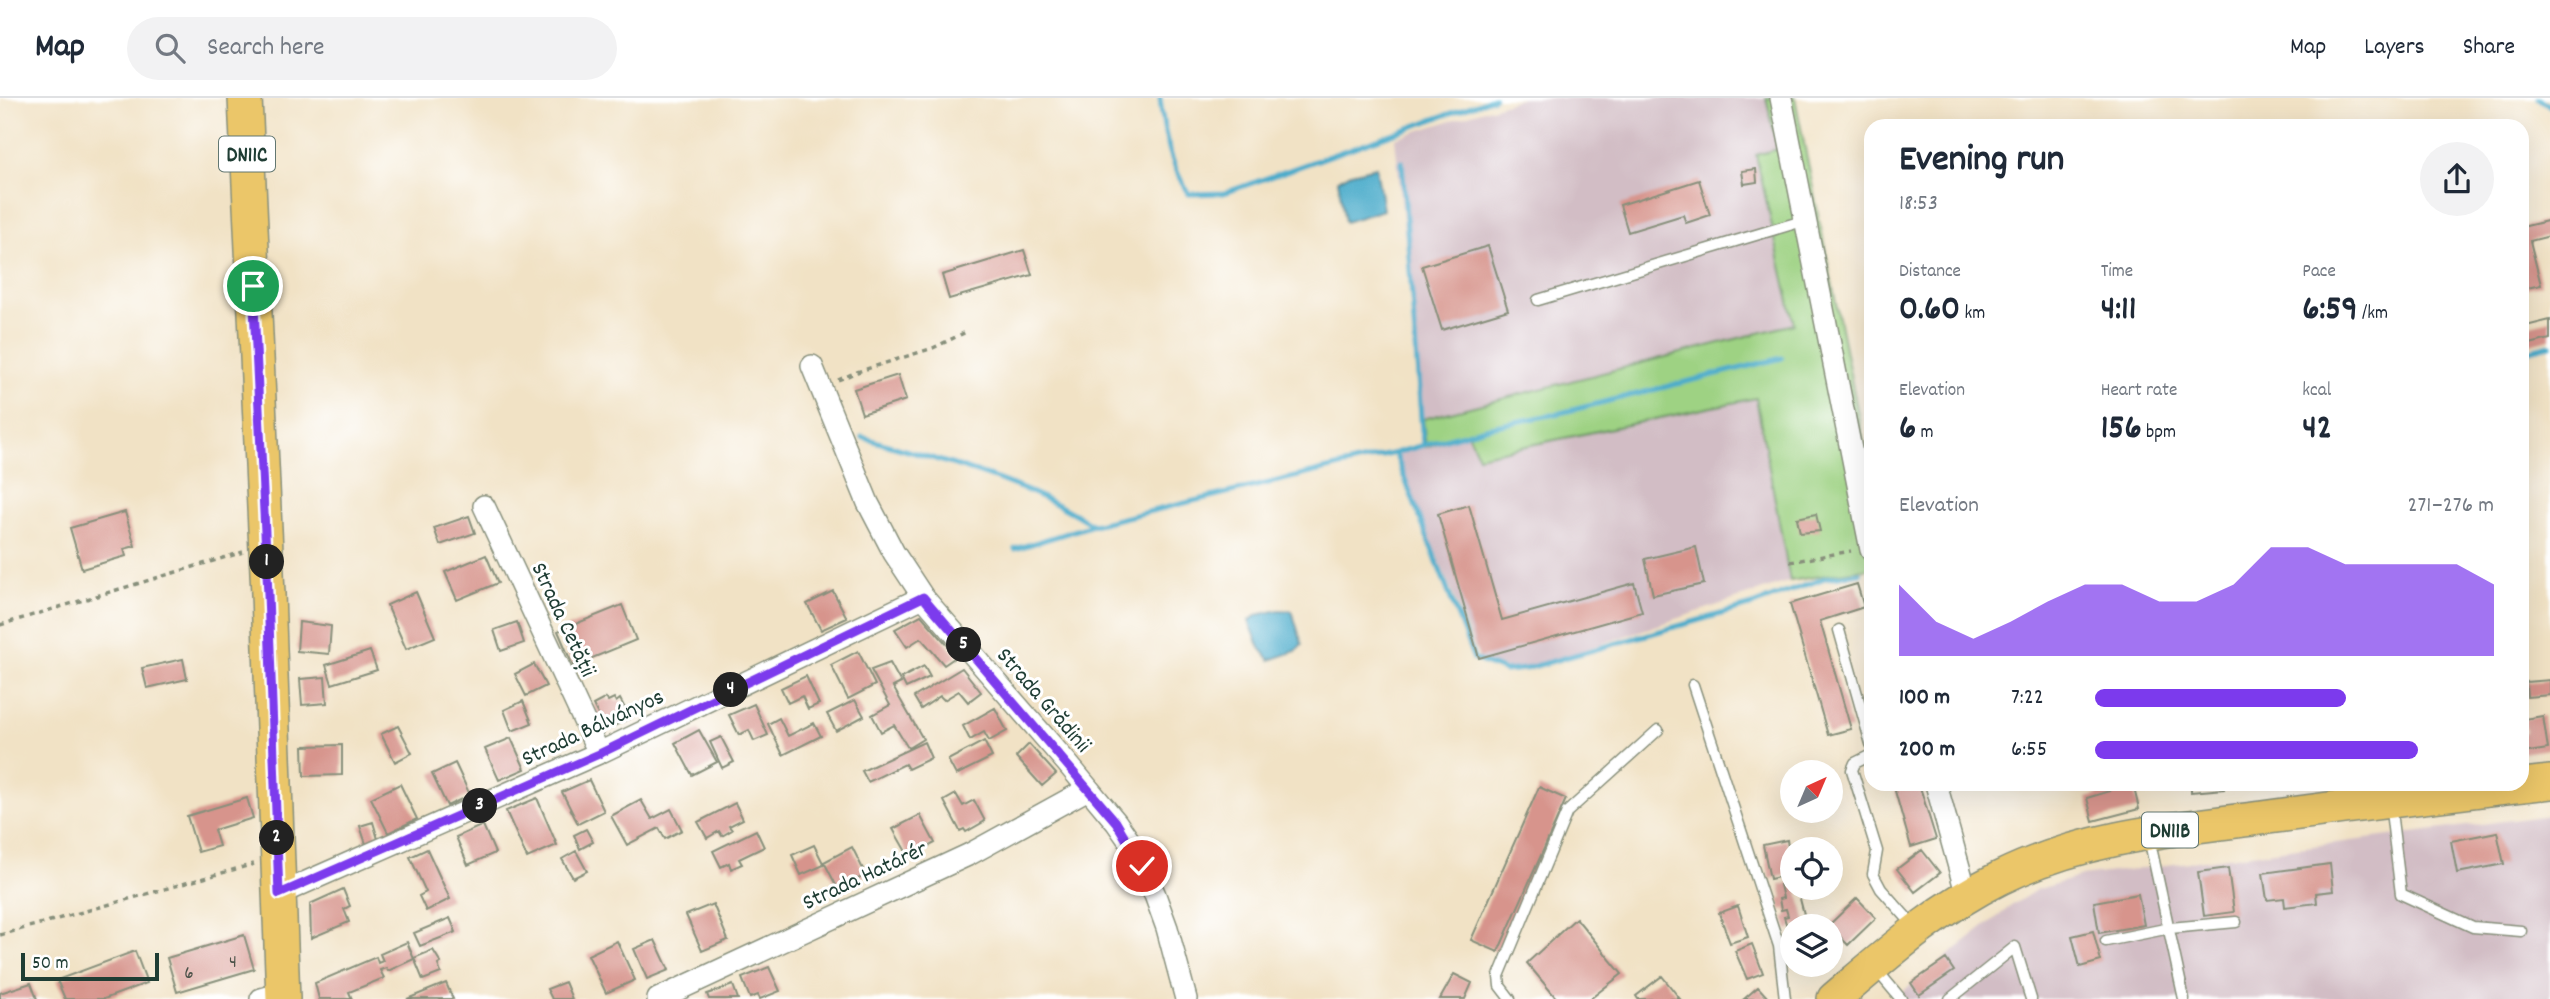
<!DOCTYPE html>
<html lang="en">
<head>
<meta charset="utf-8">
<style>
	:root { --surface:#fff; --page:#f2f2f3; --text:#1f2937; --muted:#747a83; --line:#e0e1e3; --accent:#7c3aed }
	body { margin:0; font-family:Dekko,sans-serif; background:var(--page); color:var(--text); height:100vh; display:flex; flex-direction:column; font-size:26px; white-space:nowrap }
	* { box-sizing:border-box; margin:0 }
	p { font-size:23px; color:var(--muted) }
	.icon { flex:none; width:38px; height:38px; fill:none; stroke:currentColor; stroke-width:2; stroke-linecap:round; stroke-linejoin:round }
	.map { position:relative; flex:1; overflow:hidden }
	.details { position:absolute; left:1864px; top:21px; width:665px; height:672px; display:flex; flex-direction:column; background:var(--surface); border-radius:21px; box-shadow:0 7px 28px #0002 }
	.details>* { flex:none }
	.needle { width:46px; rotate:44deg }
	.fabs { position:absolute; left:1780px; top:662px; display:grid; gap:14px }
	.fabs a { display:grid; place-items:center; width:63px; height:63px; border-radius:50%; background:var(--surface); box-shadow:0 7px 28px #0002; font-size:35px }
	.scale { position:absolute; left:21px; bottom:18px; width:138px; box-sizing:border-box; padding-left:7px; border:4px solid #1f3d34; border-top:0; font-size:19px; line-height:24px; white-space:nowrap; color:#1f3d34; -webkit-text-stroke:5px #fff; paint-order:stroke }
	.pin { position:absolute; display:grid; place-items:center; width:60px; height:60px; color:#fff; margin:-30px; border:4px solid #fff; border-radius:50%; box-shadow:0 2px 7px #0007 }
	.km { position:absolute; width:35px; height:35px; margin:-18px; border-radius:50%; background:#222; color:#fff; font-size:19px; line-height:35px; text-align:center }
	.round { display:grid; place-items:center; flex:none; width:74px; height:74px; border-radius:37px; background:var(--page) }
	.head { display:flex; align-items:center; justify-content:space-between; height:119px; padding:0 35px }
	h1 { font-size:38px; font-weight:700; line-height:52px }
	.figures { display:grid; grid-template-columns:repeat(3,1fr); gap:10px; height:119px; padding:7px 35px }
	.figures div { display:grid; align-content:center }
	.figures b { font-size:35px; font-weight:700 }
	.figures small { font-size:19px; font-weight:400 }
	.figures p { font-size:19px }
	.chart { height:196px; padding:14px 35px }
	.chart p { display:flex; justify-content:space-between }
	.chart svg { width:100%; height:126px; margin-top:7px; fill:var(--accent); opacity:.7 }
	ul { padding:0 35px; list-style:none; font-size:23px }
	li { display:grid; grid-template-columns:112px 84px 1fr; align-items:center; height:52px }
	li i { height:18px; border-radius:9px; background:var(--accent) }
	header { display:flex; align-items:center; gap:42px; box-sizing:border-box; height:98px; padding:0 35px; background:var(--surface); border-bottom:2px solid var(--line) }
	header strong { font-size:33px }
	nav { display:flex; gap:38px; margin-inline-start:auto; font-size:24px }
	.search { width:490px; height:63px; background:var(--page); display:flex; align-items:center; gap:18px; box-sizing:border-box; padding:0 24px; border-radius:38px; color:var(--muted); font-size:26px }
	.map>svg:first-child { display:block }
	.industrial { fill:#d2bdc5 }
	.green { fill:#9ed283; stroke:#5e885c; stroke-width:2 }
	.water { fill:#4caccb; stroke:#367480; stroke-width:2 }
	.lines { fill:none; stroke-linecap:round; stroke-linejoin:round }
	.stream { stroke:#4caccb; stroke-width:5 }
	.building { fill:#d7948c }
	.service-casing { stroke:#88907c; stroke-width:13 }
	.minor-casing { stroke:#88907c; stroke-width:24 }
	.primary-casing { stroke:#88907c; stroke-width:36 }
	.path { stroke:#88907c; stroke-width:3.5; stroke-dasharray:5 5; stroke-linecap:butt }
	.service { stroke:#fff; stroke-width:10 }
	.minor { stroke:#fff; stroke-width:21 }
	.primary { stroke:#ebc669; stroke-width:33 }
	.route-casing { stroke:#fff; stroke-width:14 }
	.route { stroke:#7c3aed; stroke-width:9 }
	.labels { text-anchor:middle; stroke-width:6; stroke-linejoin:round; paint-order:stroke }
	.number-label { font-size:19px; fill:#4d534a }
	.shield { fill:#fff; stroke:#627771; stroke-width:2 }
	.shield-label { font-size:21px; font-weight:bold; fill:#1f3d34 }
	.street-label { font-size:23px; fill:#1f3d34; stroke:#fff }
</style>
</head>
<body>
<header>
<strong>Map</strong>
<div class="search"><svg class="icon" aria-label="search" viewBox="0 0 24 24"><circle cx="10" cy="10" r="6"/><path d="M15 15l6 6"/></svg>Search here</div>
<nav><a>Map</a><a>Layers</a><a>Share</a></nav>
</header>
<div class="map">
<svg width="2550" height="901" viewBox="0 0 2550 901">
	<rect width="100%" height="100%" fill="#fff"/>
	<filter id="ink" filterUnits="userSpaceOnUse"><feTurbulence type="fractalNoise" baseFrequency=".0143" numOctaves="2"/><feDisplacementMap in="SourceGraphic" scale="14" xChannelSelector="R" yChannelSelector="G"/><feConvolveMatrix kernelMatrix="1 2 1 2 8 2 1 2 1" color-interpolation-filters="sRGB"/></filter>
	<filter id="wash" filterUnits="userSpaceOnUse"><feTurbulence type="fractalNoise" baseFrequency=".00686" numOctaves="4" result="noise"/><feDisplacementMap in="SourceGraphic" scale="28" xChannelSelector="R" yChannelSelector="G"/><feGaussianBlur stdDeviation="1.57" result="paint"/><feColorMatrix in="noise" values="0 0 0 0 0 0 0 0 0 0 0 0 0 0 0 0 0 1.4 0 .05"/><feComposite in="paint" operator="in"/></filter>
	<g filter="url(#wash)">
		<rect width="100%" height="100%" fill="#f1e2c5"/>
		<path class="industrial" d="M1523 0H1766L1778 51 1756 57 1794 226 1423 321 1395 40Z
			M1756 300 1790 483 1517 574 1479 561 1396 356 1468 335 1478 358Z
			M2550 717V901H1893L2011 808 2036 792 2082 778Z"/>
		<path class="green" d="M1766 0H1795L1871 380V470L1790 483 1756 300 1478 358 1468 335 1426 349 1423 321 1794 226 1756 57 1778 51Z"/>
		<path class="water" d="M1376 69 1383 112 1345 124 1338 82 1351 75Z
			M1279 512 1292 513 1302 546 1296 553 1270 562 1260 550 1249 523 1257 517Z"/>
		<g class="lines">
			<path class="stream" d="M1160 0C1163 31 1171 69 1189 96L1224 95 1494 0
				M2539 0 2550 8
				M1402 64 1423 347
				M2522 254 2550 247
				M862 339C940 364 1024 382 1093 427
				M1395 355 1485 330 1556 316 1782 260
				M1015 451 1093 427 1395 355 1474 561 1505 573 1525 571 1753 507 1825 480 1860 475"/>
		</g>
		<g id="blocks">
			<path class="building" d="M1756 71 1757 84 1744 86 1742 73Z
				M1699 82 1710 117 1686 125 1683 117 1628 134 1620 107Z
				M2547 123H2550V138L2530 143 2541 187 2522 191V129Z
				M1488 148 1508 212 1442 232 1422 168Z
				M1024 152 1032 177 949 201 942 177Z
				M2550 222V241L2522 248V229Z
				M898 277 906 302 862 316 854 291Z
				M1469 407 1502 522 1634 485 1642 514 1479 560 1438 416Z
				M125 414 135 448 124 451 126 458 82 471 70 430Z
				M1816 416 1820 433 1800 435 1797 420Z
				M469 418 475 435 440 447 434 430Z
				M1696 449 1704 486 1653 497 1645 461Z
				M486 457 498 485 457 502 445 474Z
				M1857 486 1864 509 1820 523 1851 631 1828 637 1790 506Z
				M833 493 847 520 821 532 807 506Z
				M416 494 435 539 406 551 387 507Z
				M622 507 636 542 573 568 558 533Z
				M921 517 957 558 944 567 921 540 907 549 895 531Z
				M299 524 331 528 329 556 297 553Z
				M517 524 524 545 501 553 494 532Z
				M370 553 377 572 332 586 326 567Z
				M858 553 875 587 848 601 831 567Z
				M183 561 187 581 147 590 142 570Z
				M890 565 901 585 893 589 923 641 908 650 894 627 881 634 872 617 890 607 871 572Z
				M534 566 546 588 526 598 515 576Z
				M924 568 930 579 906 590 901 580Z
				M962 570 981 594 968 604 959 593 944 602 940 598 921 611 914 599Z
				M806 578 819 606 808 611 802 598 788 605 781 590Z
				M325 579 327 605 302 607 300 581Z
				M2550 582V597L2527 599 2526 584Z
				M606 600 608 603 614 600 616 604 620 601 630 620 606 632 593 607Z
				M855 602 864 618 836 633 827 616Z
				M523 603 532 625 512 633 504 612Z
				M754 606 768 637 754 643 749 632 739 637 729 617Z
				M995 610 1007 633 989 643 984 634 970 642 963 628Z
				M2543 618 2548 651 2522 655V636L2526 635 2524 621Z
				M779 620 788 638 814 625 821 638 783 657 768 626Z
				M398 628 412 655 395 664 381 636Z
				M699 632 717 664 692 677 675 645Z
				M721 639 734 664 722 670 710 644Z
				M511 640 525 671 499 682 485 651Z
				M984 643 992 659 956 677 948 662Z
				M924 644 931 660 908 671 905 666 868 684 862 673Z
				M1029 646 1056 676 1042 688 1016 659Z
				M342 647V677L304 678 303 648Z
				M455 665 470 697 447 708 432 676Z
				M589 682 604 713 578 726 562 694Z
				M400 686 417 721 388 735 371 700Z
				M1893 686H1919L1936 741 1911 749Z
				M2109 686H2133L2139 711 2093 723 2087 700 2110 693Z
				M2191 686H2223L2224 691 2191 694Z
				M1539 689 1566 701 1498 854 1471 842Z
				M956 696 963 708 974 702 985 723 966 734 964 731 960 733 944 703Z
				M247 700 253 720 214 732 219 748 198 754 187 718Z
				M537 700 557 747 527 760 506 713Z
				M641 702 652 721 671 711 682 732 665 741 659 730 627 747 611 718Z
				M735 705 743 721 729 728 732 732 722 738 719 733 707 740 698 724Z
				M920 717 935 745 909 759 893 731Z
				M373 724 380 748 368 752 360 728Z
				M483 727 495 755 468 767 456 739Z
				M586 731 593 744 580 751 574 737Z
				M756 732 764 749 739 761 742 766 731 771 729 765 721 769 713 753Z
				M2497 734 2504 766 2457 775 2451 743Z
				M1787 742 1792 776 1770 781 1763 747Z
				M814 747 824 767 801 777 792 757Z
				M852 749 866 777 838 791 824 764Z
				M427 751 450 801 426 813 419 798 426 794 410 759Z
				M1922 752 1940 775 1915 794 1897 771Z
				M576 753 587 773 573 780 562 761Z
				M2330 766 2333 793 2316 795 2317 805 2285 809 2284 800 2267 802 2263 775Z
				M2228 770 2234 814 2204 818 2198 774Z
				M1792 784V789H1797L1807 828H1792V831L1788 832 1784 819 1788 818 1786 811 1781 812 1779 801 1783 800 1780 787Z
				M343 791 350 808 344 811 349 824 311 840 310 806Z
				M2138 796 2144 827 2099 835 2094 804Z
				M1857 800 1876 820 1848 847 1830 828H1828Z
				M713 806 728 842 702 853 686 817Z
				M1738 808 1748 839 1730 845 1719 815Z
				M450 820 456 834 420 848 414 835Z
				M1576 820 1622 876 1590 901H1557L1527 865Z
				M2093 833 2101 863 2080 869 2072 838Z
				M244 837 254 871 177 894 167 860Z
				M655 842 669 872 647 881 634 851Z
				M617 843 635 882 606 895 588 857Z
				M407 844 414 861 388 873 386 870 380 872 384 880 349 894 352 901H319L315 885 376 859 378 865 383 863 380 856Z
				M1752 846 1763 875 1747 881 1735 853Z
				M433 852 441 865 438 867 441 875 423 882 414 860Z
				M135 853 147 885 104 901H65L57 882Z
				M1946 861 1954 873 1919 897 1911 885Z
				M769 869 780 893 760 901 758 897 750 900 742 880Z
				M1454 876 1472 885 1465 901H1440Z
				M1662 878 1680 901H1638L1636 898Z
				M565 884 572 901H552L547 891Z
				M31 885 37 901H0V895Z
				M446 885 453 901H407Z
				M733 887 738 901H709L707 896Z
				M1758 889 1769 901H1744Z"/>
		</g>
	</g>
	<g filter="url(#ink)">
		<use href="#blocks" fill-opacity="0" stroke="#88907c" stroke-width="2"/>
		<g class="lines">
			<defs>
				<path id="service" d="M1538 202 1806 122
					M1839 532 1871 646
					M1693 587 1779 848 1785 901
					M1871 657 1855 665 1852 672 1877 753 1873 776 1881 791 1914 828
					M2390 705 2401 796 2473 829 2521 833
					M2149 740 2184 901
					M2106 843 2170 830 2236 824
					M1875 870 1901 901
					M1510 901 1500 888 1499 878 1567 714 1658 632
					M1950 901 2015 849 2031 901"/>
				<path id="minor" d="M1781 0 1871 452
					M812 268 868 405 894 455 923 499 1067 665 1116 724 1132 747 1155 797 1167 830 1186 901
					M484 408 599 655
					M1936 686 1967 798
					M279 796 599 655 923 499
					M261 901 282 895
					M658 901 970 756 1088 691"/>
				<path id="primary" d="M245 0 268 496 283 901
					M1834 901C1887 856 1937 811 2000 780 2082 739 2173 731 2261 720 2358 707 2454 695 2550 684"/>
			</defs>
			<use href="#service" class="service-casing"/>
			<use href="#minor" class="minor-casing"/>
			<use href="#primary" class="primary-casing"/>
			<path class="path" d="M838 282 857 274 933 250 966 234
				M1790 464 1851 453
				M0 527 243 454
				M0 837 254 766"/>
			<use href="#service" class="service"/>
			<use href="#minor" class="minor"/>
			<use href="#primary" class="primary"/>
		</g>
	</g>
	<g class="lines" filter="url(#ink)">
		<defs>
			<path id="route" d="M253 188 268 496 279 796 599 656 923 499 1116 724 1142 768"/>
		</defs>
		<use href="#route" class="route-casing"/>
		<use href="#route" class="route"/>
	</g>
	<g class="labels">
		<g class="number-label">
			<text x="233" y="869">4</text>
			<text x="189" y="880">6</text>
		</g>
		<g class="shield">
			<rect x="219" y="38.5" width="56" height="35" rx="5"/>
			<rect x="2142" y="714.5" width="56" height="35" rx="5"/>
		</g>
		<g class="shield-label">
			<text x="247" y="63">DN11C</text>
			<text x="2170" y="739">DN11B</text>
		</g>
		<g class="street-label">
			<text transform="translate(565 521) rotate(65)" y="8">Strada Cetății</text>
			<text transform="translate(1045 601) rotate(49)" y="8">Strada Grădinii</text>
			<text transform="translate(592 628) rotate(-25)" y="8">Strada Bálványos</text>
			<text transform="translate(864 776) rotate(-25)" y="8">Strada Határér</text>
		</g>
	</g>
</svg>
<div class="fabs">
<a><svg class="needle" viewBox="-14 -14 28 28"><path d="M0-13l5 13h-10z" fill="#e53935"/><path d="M0 13l5-13h-10z" fill="#747a83"/></svg></a>
<a><svg class="icon" aria-label="locate" viewBox="0 0 24 24"><circle cx="12" cy="12" r="6"/><path d="M12 2v4M12 18v4M2 12h4M18 12h4"/></svg></a>
<a><svg class="icon" aria-label="layers" viewBox="0 0 24 24"><path d="M12 4l9 5-9 5-9-5zM3 14l9 5 9-5"/></svg></a>
</div>
<div class="scale">50 m</div>
<div class="pin" style="left:253px;top:188px;background:#1e9e55"><svg class="icon" aria-label="arrive" viewBox="0 0 24 24"><path d="M6 21V4h12l-3 4 3 4H6"/></svg></div>
<div class="pin" style="left:1142px;top:768px;background:#d93025"><svg class="icon" aria-label="check" viewBox="0 0 24 24"><path d="M5 12l5 5 9-10"/></svg></div>
<b class="km" style="left:267px;top:464px">1</b>
<b class="km" style="left:277px;top:740px">2</b>
<b class="km" style="left:480px;top:708px">3</b>
<b class="km" style="left:731px;top:592px">4</b>
<b class="km" style="left:964px;top:547px">5</b>
<section class="details">
<div class="head"><div><h1>Evening run</h1><p>18:53</p></div><a class="round"><svg class="icon" aria-label="share" viewBox="0 0 24 24"><path d="M12 15V3M7 8l5-5 5 5M5 13v7h14v-7"/></svg></a></div>
<div class="figures">
<div><p>Distance</p><b>0.60<small> km</small></b></div>
<div><p>Time</p><b>4:11</b></div>
<div><p>Pace</p><b>6:59<small> /km</small></b></div>
</div>
<div class="figures">
<div><p>Elevation</p><b>6<small> m</small></b></div>
<div><p>Heart rate</p><b>156<small> bpm</small></b></div>
<div><p>kcal</p><b>42</b></div>
</div>
<div class="chart"><p><span>Elevation</span>271–276 m</p>
<svg viewBox="0 0 160 44" preserveAspectRatio="none"><path d="M0 44V19L10 32L20 38L30 32L40 25L50 19L60 19L70 25L80 25L90 19L100 6L110 6L120 12L130 12L140 12L150 12L160 19V44z"/></svg>
</div>
<ul>
<li><b>100 m</b>7:22<i style="width:63%"></i></li>
<li><b>200 m</b>6:55<i style="width:81%"></i></li>
</ul>
</section>
</div>
</body>
</html>
